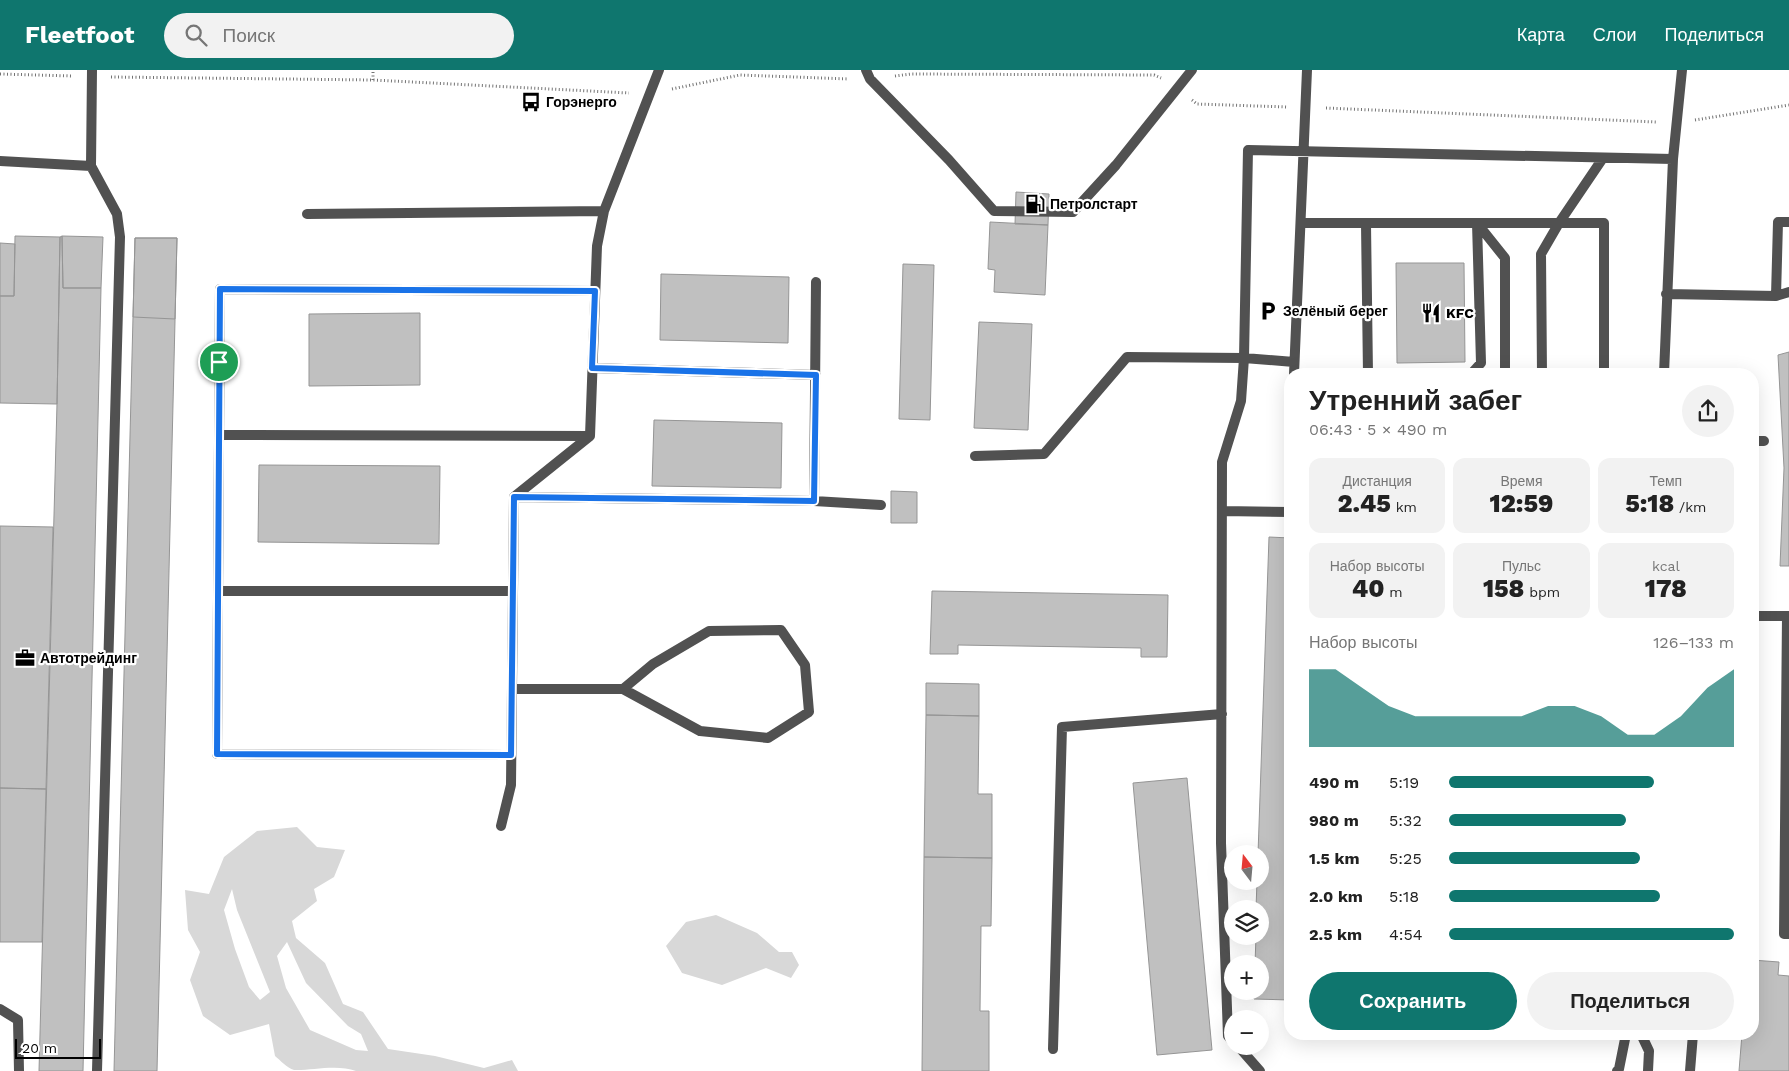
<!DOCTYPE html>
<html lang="ru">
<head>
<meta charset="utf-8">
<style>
	:root { --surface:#fff; --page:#f2f2f2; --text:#222; --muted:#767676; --accent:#0f766e }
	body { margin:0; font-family:"Work Sans",sans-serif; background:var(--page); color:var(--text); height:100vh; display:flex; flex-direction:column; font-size:19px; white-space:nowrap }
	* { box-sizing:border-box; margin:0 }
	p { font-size:16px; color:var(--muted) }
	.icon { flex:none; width:28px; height:28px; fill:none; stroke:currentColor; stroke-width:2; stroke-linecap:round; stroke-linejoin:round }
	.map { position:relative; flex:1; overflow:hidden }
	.drawer { position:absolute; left:1284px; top:298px; width:475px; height:672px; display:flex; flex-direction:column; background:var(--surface); border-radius:20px; box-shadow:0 5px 20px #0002 }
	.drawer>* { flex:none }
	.needle { width:32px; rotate:344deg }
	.controls { position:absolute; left:1224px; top:775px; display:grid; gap:10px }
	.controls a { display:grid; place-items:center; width:45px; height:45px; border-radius:50%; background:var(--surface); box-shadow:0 5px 20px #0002; font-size:25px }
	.scale { position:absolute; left:15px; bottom:12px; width:86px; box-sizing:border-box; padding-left:5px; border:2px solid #000; border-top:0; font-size:14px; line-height:18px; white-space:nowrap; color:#000; -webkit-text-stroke:4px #fff; paint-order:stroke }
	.pin { position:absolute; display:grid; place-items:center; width:42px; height:42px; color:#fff; margin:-21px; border:2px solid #fff; border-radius:50%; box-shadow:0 1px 5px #0007 }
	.round { display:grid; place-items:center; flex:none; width:52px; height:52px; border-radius:26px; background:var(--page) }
	.headline { display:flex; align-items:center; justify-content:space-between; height:85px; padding:0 25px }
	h1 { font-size:28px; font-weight:800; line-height:38px }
	.figures { display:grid; grid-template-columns:repeat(3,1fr); gap:8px; height:85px; padding:5px 25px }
	.figures div { display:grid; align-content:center; border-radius:12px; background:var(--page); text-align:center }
	.figures b { font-size:25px; font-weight:800 }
	.figures small { font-size:14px; font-weight:400 }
	.figures p { font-size:14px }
	.chart { height:140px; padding:10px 25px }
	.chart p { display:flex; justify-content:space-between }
	.chart svg { width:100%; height:90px; margin-top:5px; fill:var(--accent); opacity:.7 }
	.primary-button { display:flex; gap:10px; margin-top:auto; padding:10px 25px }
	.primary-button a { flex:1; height:58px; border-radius:30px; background:var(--accent); color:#fff; font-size:20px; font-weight:800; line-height:58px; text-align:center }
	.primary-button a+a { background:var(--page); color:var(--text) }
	ul { padding:0 25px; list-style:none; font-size:16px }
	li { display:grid; grid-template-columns:80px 60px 1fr; align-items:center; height:38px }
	li i { height:12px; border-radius:6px; background:var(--accent) }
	header { display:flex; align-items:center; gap:30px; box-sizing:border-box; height:70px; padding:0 25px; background:var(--accent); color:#fff }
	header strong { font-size:24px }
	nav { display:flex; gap:28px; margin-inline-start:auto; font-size:18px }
	.search { width:350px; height:45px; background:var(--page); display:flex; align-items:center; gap:12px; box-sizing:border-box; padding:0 18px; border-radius:28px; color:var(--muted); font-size:19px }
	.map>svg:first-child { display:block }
	.green { fill:#d8d8d8; fill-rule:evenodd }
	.building { fill:#c0c0c0; stroke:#959595 }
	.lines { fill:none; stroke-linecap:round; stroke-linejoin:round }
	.path { stroke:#737373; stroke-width:3; stroke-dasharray:1 2.5; stroke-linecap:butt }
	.service { stroke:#515151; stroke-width:10 }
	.route-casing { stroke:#fff; stroke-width:10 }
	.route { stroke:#1a73e8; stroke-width:6 }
	.labels { text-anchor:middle; stroke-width:4.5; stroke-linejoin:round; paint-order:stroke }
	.poi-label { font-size:14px; font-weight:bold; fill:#000; stroke:#fff; text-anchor:start }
</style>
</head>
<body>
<header>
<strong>Fleetfoot</strong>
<div class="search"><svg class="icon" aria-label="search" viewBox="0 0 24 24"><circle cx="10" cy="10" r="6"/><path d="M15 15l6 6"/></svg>Поиск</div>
<nav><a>Карта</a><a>Слои</a><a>Поделиться</a></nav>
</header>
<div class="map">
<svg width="1789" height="1001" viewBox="0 0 1789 1001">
	<rect width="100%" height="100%" fill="#fff"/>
	<path class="green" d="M297 757 317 777 345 780 334 807 314 819 317 831 292 851 296 868 325 893 343 934 363 942 388 979 435 986 484 998 512 990 518 1001H356C337 994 309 1001 294 1000 287 998 280 990 275 986L269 954 230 965 203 946 190 910 200 882 188 860 185 820 209 824 224 787 257 761ZM232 819 237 840 270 922 260 930 249 917 235 879 224 840ZM287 872 306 913 348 956 361 964 368 981 356 980 310 960 286 918 277 886Z
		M716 845 757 863 779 882H792L799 895 791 908 766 898 722 915 682 903 666 876 686 852Z"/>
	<path class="building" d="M1016 122 1049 124 1048 155 1015 154Z
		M990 152 1048 155 1045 225 994 222 995 200 988 199Z
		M15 166 60 167 57 334 0 333V226H14Z
		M62 166 63 218H101L83 1001H39L57 334 60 167Z
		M62 166 103 167 101 218H63Z
		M135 168H177L157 1001H114Z
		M135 168H177L175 249 133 247Z
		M0 173 15 174 14 226H0Z
		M1396 193H1464L1465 292 1397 293Z
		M903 194 934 195 930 350 899 349Z
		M661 204 789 207 788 273 660 270Z
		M420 243V315L309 316V244Z
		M979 252 1032 254 1028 360 974 358Z
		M1789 282V496H1780L1784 398 1778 285Z
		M654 350 782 353 781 418 652 416Z
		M259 395 440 396 439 474 258 472Z
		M891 421 917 422V453H891Z
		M0 456 53 457 46 719 0 718Z
		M1269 467 1290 468V930L1254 929V921H1260V894H1255L1256 866H1260V839H1256L1257 811H1260V784H1258Z
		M932 521 1168 525 1167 587H1141V578L958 575V584H930Z
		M926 613 979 614V646L926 645Z
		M926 645 979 646 978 724H992V788L924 787Z
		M1187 708 1212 980 1157 985 1133 713Z
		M0 718 46 719 42 872H0Z
		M924 787 992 788 991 856H981L980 941H989V1001H922Z
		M1752 890 1779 892 1778 905 1789 906V1001H1739L1742 964H1752Z"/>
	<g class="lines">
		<path class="path" d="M0 4 72 6
			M895 6 911 4 1154 5 1161 8
			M111 7 373 10 629 23
			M373 10V0
			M672 19 740 5 849 9
			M1192 30 1197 34 1287 37
			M1326 38 1656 52
			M1695 50 1789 35"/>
		<path class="service" d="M92 0 91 96 117 144 120 167 97 1001
			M866 0 870 9 949 90 994 141 1073 142 1116 95 1192 0
			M0 91 91 96
			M307 144 604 141
			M1302 153H1604V304
			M1477 153 1505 188V304
			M1366 154 1368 304
			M1666 224 1776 226 1789 222
			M1776 226 1778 152H1789
			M592 298 816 305
			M1294 304 1307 0
			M1471 304 1481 293 1477 153
			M1542 304 1541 184 1559 153 1603 88
			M1664 304 1673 89 1682 0
			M219 365 590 366
			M1752 371H1764
			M975 386 1044 384 1127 287 1244 288 1294 292
			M514 427 814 431 881 435
			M814 431 816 212
			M1222 441 1290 442
			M1289 442 1290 402
			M218 521H512
			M1752 546H1789
			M1787 546 1784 864H1789
			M512 619H623L700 661 768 668 809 642 805 595 781 560 709 561 653 594 623 619
			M511 685 217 684 220 219 595 221
			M501 756 511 715 514 427 590 366 597 176 604 141 659 0
			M0 939 18 950 19 1001
			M1641 964 1649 981 1648 1001
			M1232 971 1228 966 1221 773 1222 392 1241 331 1244 288 1248 80 1673 89
			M1238 976 1260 1001
			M1053 979 1062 657 1222 644
			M1617 1001 1619 999 1626 964
			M1690 1001 1693 964"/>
	</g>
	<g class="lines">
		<defs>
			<path id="route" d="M220 219 595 221 592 298 816 305 814 431 514 427 511 685 217 684Z"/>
		</defs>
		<use href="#route" class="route-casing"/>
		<use href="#route" class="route"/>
	</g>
	<defs>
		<symbol id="bus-bare" viewBox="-9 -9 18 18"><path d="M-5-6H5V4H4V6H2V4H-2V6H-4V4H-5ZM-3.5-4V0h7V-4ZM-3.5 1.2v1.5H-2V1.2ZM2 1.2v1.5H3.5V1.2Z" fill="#000" stroke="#fff" stroke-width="2.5" paint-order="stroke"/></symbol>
		<symbol id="fuel-bare" viewBox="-9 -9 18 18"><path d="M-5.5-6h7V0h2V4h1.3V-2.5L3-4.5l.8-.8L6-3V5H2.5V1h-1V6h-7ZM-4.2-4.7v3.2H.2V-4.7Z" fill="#000" stroke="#fff" stroke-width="2.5" paint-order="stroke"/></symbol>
		<symbol id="parking-bare" viewBox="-9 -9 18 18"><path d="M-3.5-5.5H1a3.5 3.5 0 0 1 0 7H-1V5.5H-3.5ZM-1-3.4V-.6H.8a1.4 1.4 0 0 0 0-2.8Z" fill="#000" stroke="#fff" stroke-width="2.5" paint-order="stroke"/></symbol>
		<symbol id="restaurant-bare" viewBox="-9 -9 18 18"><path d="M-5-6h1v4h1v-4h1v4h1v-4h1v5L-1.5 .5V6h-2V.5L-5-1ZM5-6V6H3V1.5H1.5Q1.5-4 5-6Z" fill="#000" stroke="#fff" stroke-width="2.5" paint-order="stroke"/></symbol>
		<symbol id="office-bare" viewBox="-9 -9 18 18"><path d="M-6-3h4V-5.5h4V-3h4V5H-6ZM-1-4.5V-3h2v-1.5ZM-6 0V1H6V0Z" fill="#000" stroke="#fff" stroke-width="2.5" paint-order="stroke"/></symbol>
	</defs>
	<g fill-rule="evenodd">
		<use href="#bus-bare" x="517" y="18" width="28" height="28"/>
		<use href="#fuel-bare" x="1021" y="120" width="28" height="28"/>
		<use href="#parking-bare" x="1254" y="227" width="28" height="28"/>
		<use href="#restaurant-bare" x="1417" y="229" width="28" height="28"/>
		<use href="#office-bare" x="11" y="574" width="28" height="28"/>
	</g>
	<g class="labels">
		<g class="poi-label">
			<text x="546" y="37">Горэнерго</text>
			<text x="1050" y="139">Петролстарт</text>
			<text x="1283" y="246">Зелёный берег</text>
			<text x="1446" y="248">KFC</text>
			<text x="40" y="593">Автотрейдинг</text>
		</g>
	</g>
</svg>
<div class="controls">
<a><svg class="needle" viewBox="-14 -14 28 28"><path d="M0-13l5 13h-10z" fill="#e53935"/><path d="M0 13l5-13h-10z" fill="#767676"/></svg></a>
<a><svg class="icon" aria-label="layers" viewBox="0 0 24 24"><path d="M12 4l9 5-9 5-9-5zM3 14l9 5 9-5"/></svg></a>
<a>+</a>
<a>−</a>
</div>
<div class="scale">20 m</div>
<div class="pin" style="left:219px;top:292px;background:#1e9e55"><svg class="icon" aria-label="arrive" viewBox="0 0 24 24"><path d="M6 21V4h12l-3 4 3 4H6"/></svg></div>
<section class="drawer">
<div class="headline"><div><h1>Утренний забег</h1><p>06:43 · 5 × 490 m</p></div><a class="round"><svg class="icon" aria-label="share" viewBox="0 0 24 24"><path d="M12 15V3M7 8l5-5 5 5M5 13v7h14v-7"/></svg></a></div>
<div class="figures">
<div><p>Дистанция</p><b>2.45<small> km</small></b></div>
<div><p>Время</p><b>12:59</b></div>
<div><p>Темп</p><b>5:18<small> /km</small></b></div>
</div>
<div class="figures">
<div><p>Набор высоты</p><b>40<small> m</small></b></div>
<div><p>Пульс</p><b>158<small> bpm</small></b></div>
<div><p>kcal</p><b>178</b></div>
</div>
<div class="chart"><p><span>Набор высоты</span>126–133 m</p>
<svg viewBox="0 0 160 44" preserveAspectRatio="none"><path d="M0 44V6L10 6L20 15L30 24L40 29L50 29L60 29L70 29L80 29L90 24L100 24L110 29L120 38L130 38L140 29L150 15L160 6V44z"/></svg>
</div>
<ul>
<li><b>490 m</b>5:19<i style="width:72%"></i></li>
<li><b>980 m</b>5:32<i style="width:62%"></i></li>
<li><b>1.5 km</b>5:25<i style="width:67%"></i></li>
<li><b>2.0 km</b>5:18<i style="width:74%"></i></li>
<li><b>2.5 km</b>4:54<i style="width:100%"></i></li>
</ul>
<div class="primary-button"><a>Сохранить</a><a>Поделиться</a></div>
</section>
</div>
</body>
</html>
